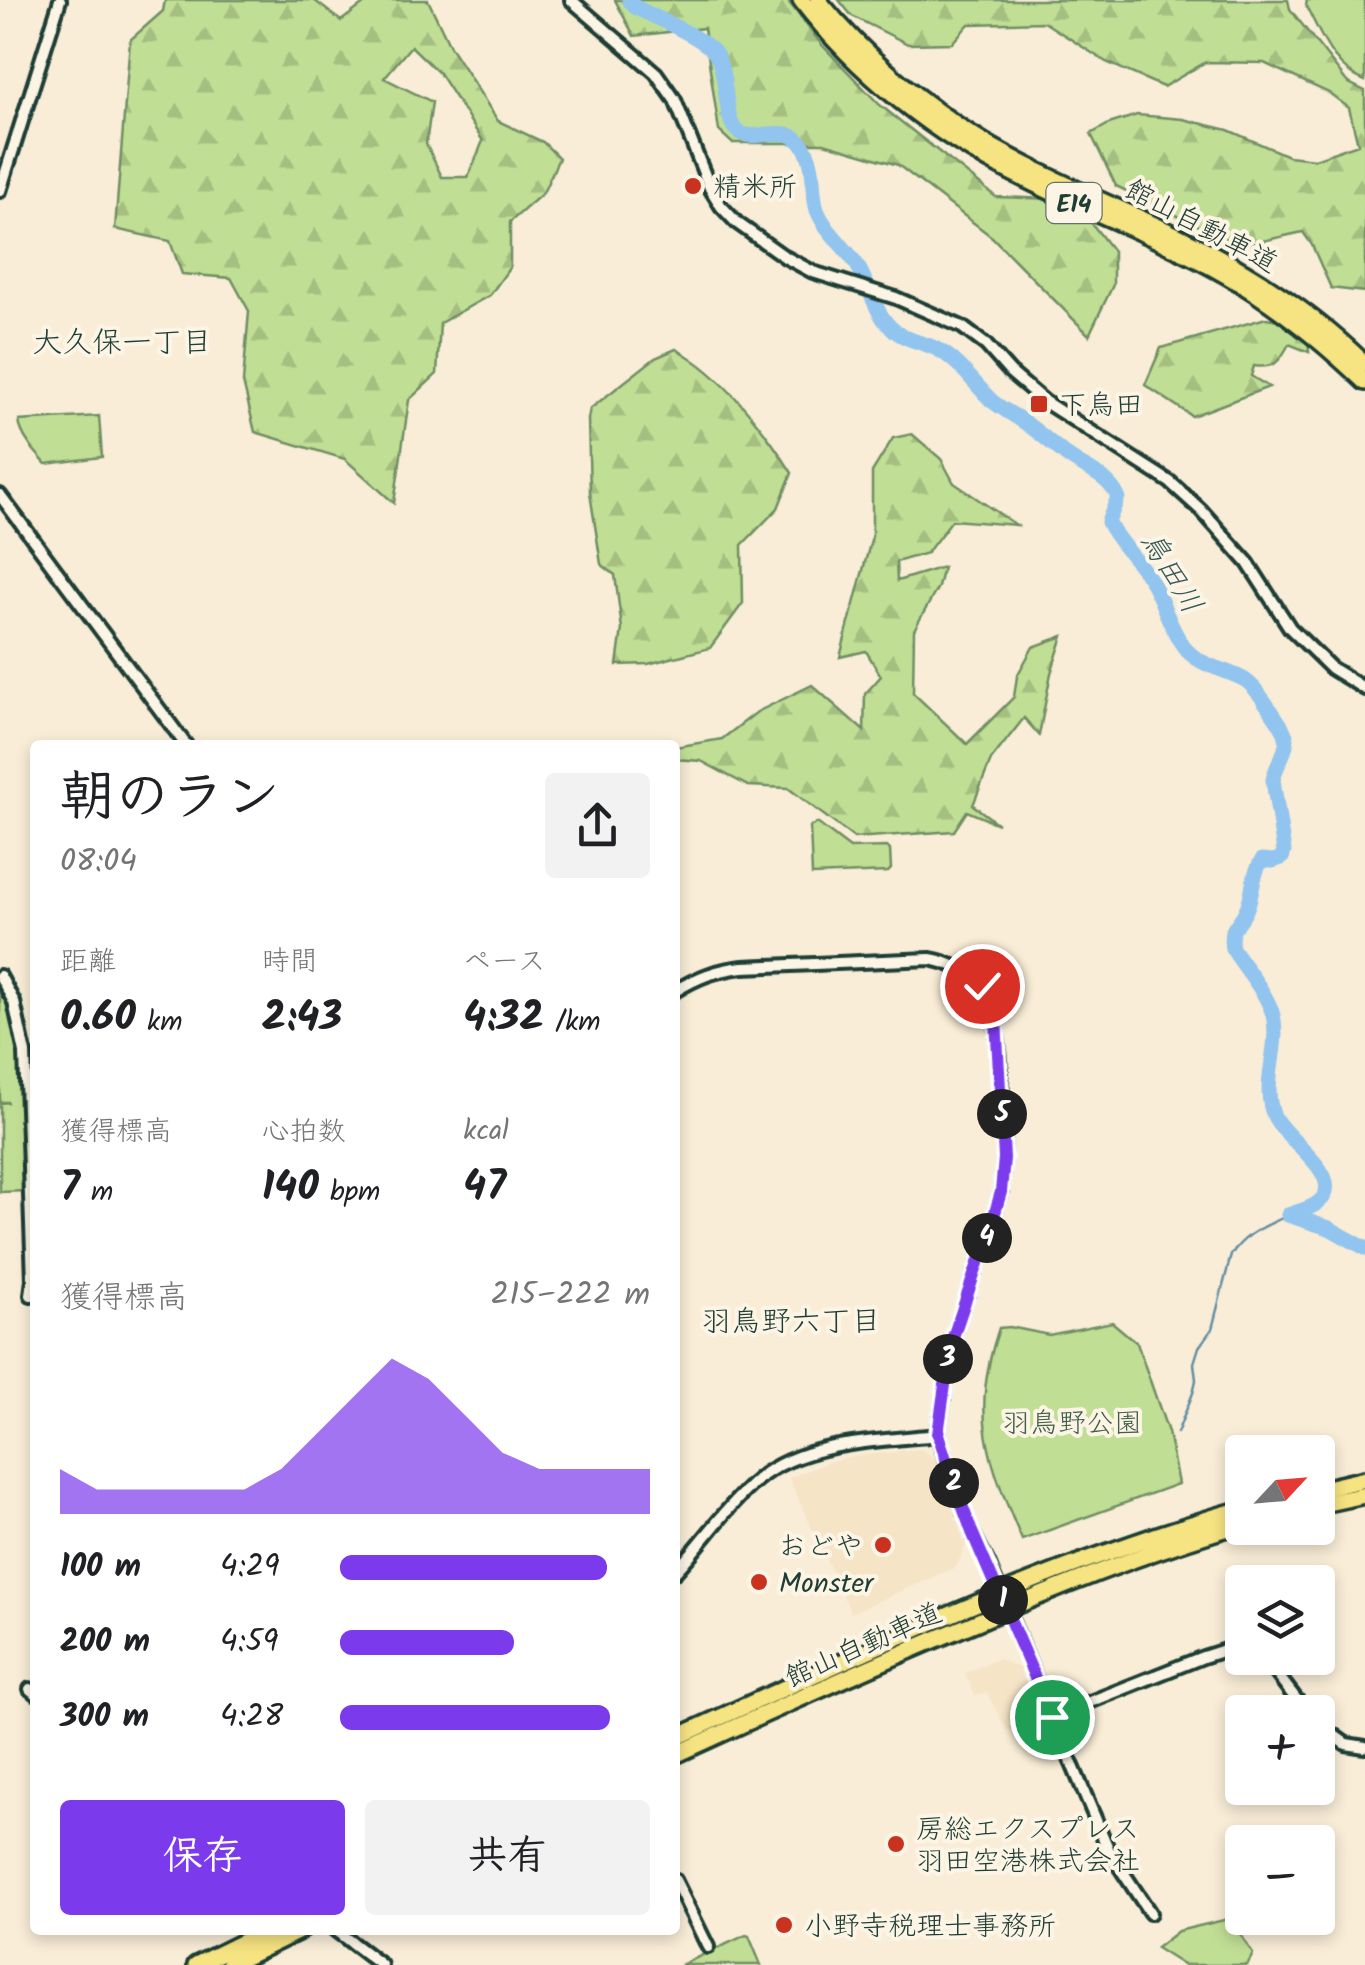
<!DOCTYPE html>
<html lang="ja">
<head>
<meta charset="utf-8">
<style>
	:root { --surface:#fff; --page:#f2f2f2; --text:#202124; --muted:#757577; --accent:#7c3aed }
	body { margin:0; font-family:Kalam,"Klee One",sans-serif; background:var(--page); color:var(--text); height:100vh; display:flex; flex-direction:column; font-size:38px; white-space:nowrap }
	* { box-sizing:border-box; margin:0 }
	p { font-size:32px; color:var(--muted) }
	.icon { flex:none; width:55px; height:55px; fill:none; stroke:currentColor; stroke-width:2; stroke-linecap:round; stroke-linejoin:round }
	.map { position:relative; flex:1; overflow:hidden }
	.panel { position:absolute; left:30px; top:740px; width:650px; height:1195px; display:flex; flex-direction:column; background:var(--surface); border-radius:10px; box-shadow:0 5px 15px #0003 }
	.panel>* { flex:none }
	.needle { width:65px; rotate:64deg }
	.fabs { position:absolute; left:1225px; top:1435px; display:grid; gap:20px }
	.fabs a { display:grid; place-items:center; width:110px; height:110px; border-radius:10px; background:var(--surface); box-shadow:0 5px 15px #0003; font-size:50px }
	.pin { position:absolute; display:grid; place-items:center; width:85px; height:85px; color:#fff; margin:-42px; border:5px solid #fff; border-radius:50%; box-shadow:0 2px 10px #0007 }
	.km { position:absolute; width:50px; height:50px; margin:-25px; border-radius:50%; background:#222; color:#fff; font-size:28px; line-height:50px; text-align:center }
	.round { display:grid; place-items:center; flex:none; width:105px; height:105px; border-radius:10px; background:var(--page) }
	.head { display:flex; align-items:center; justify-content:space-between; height:170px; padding:0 30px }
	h1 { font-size:55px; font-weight:700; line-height:75px }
	.metrics { display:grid; grid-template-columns:repeat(3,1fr); gap:15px; height:170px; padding:10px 30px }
	.metrics div { display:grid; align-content:center }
	.metrics b { font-size:42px; font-weight:700 }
	.metrics small { font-size:28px; font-weight:400 }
	.metrics p { font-size:28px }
	.chart { height:280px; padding:20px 30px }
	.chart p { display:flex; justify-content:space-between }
	.chart svg { width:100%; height:180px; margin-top:10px; fill:var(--accent); opacity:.7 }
	.button { display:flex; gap:20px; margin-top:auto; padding:20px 30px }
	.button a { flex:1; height:115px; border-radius:10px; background:var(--accent); color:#fff; font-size:40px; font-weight:700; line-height:115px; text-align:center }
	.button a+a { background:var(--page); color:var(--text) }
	ul { padding:0 30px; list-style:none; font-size:32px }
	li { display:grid; grid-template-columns:160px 120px 1fr; align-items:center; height:75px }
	li i { height:25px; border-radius:12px; background:var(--accent) }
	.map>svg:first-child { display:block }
	.built { fill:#f5e4c6 }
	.green { fill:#c1de95; stroke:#708e64; stroke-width:2.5 }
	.forest { fill:url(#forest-firs); stroke:#708e64; stroke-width:2.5; fill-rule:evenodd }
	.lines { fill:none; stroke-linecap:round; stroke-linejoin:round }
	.stream { stroke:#638ea4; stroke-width:2.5 }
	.river { stroke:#91c4ee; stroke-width:15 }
	.minor-casing { stroke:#1f3d34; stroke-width:18 }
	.highway-casing { stroke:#1f3d34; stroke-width:22 }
	.minor { stroke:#fcf5e5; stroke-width:10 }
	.highway { stroke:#f6e381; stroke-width:15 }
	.minor-bridge-casing { stroke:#1f3d34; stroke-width:18; stroke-linecap:butt }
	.minor-bridge { stroke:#fcf5e5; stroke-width:10 }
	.route-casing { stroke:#fff; stroke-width:20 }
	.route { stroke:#7c3aed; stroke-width:12 }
	.poi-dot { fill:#c8321e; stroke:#fcf5e5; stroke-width:4 }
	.labels { text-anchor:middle; stroke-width:8; stroke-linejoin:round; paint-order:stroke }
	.shield { fill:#fcf5e5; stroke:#617469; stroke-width:2.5 }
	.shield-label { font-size:25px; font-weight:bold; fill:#1f3d34 }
	.poi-label { font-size:28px; fill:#1f3d34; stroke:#fcf5e5; text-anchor:start }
	.street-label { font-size:28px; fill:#1f3d34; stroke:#fcf5e5 }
	.park-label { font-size:28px; fill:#3f5d47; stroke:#fcf5e5 }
	.neighbourhood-label { font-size:30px; fill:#1f3d34; stroke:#fcf5e5 }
	.water-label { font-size:30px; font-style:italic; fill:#365859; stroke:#fcf5e5 }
</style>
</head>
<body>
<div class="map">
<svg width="1365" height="1965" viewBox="0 0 1365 1965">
	<defs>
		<pattern id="forest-firs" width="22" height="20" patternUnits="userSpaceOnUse" patternTransform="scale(2.5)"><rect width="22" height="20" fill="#c1de95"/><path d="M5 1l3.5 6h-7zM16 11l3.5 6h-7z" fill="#a5bf81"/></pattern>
	</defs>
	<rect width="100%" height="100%" fill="#f9edd7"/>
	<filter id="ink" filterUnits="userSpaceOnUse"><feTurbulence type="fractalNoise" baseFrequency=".01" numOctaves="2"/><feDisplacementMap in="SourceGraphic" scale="20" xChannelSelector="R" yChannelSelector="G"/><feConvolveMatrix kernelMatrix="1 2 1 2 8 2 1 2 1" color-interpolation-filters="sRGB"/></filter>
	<g filter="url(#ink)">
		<path class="built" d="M920 1449 936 1459 943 1486 966 1545 956 1567 851 1613 789 1478 826 1463 850 1457Z
			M998 1659 1021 1669 1041 1713 1038 1719 1010 1731 1006 1729 987 1693 975 1696 965 1673Z"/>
		<path class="green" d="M1307 0H1365V81C1333 69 1321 34 1306 6Z
			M99 416 102 457 46 464C35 452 21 437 19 421Z
			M817 823 850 848 887 847 890 850 891 869 888 872 812 875 810 827Z
			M0 969 20 1009 26 1191 0 1192V1103L9 1102H0Z
			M1112 1322 1137 1343 1168 1432 1178 1484 1022 1540C987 1458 970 1415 999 1328L1010 1327 1049 1335Z
			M1228 1919 1233 1922 1253 1954 1247 1965H1183L1156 1948 1178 1931Z
			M746 1935 749 1936 761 1965H681Z"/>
		<path class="forest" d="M165 0H314L341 21 369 0H428L451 48 498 121 543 142 559 158 543 193 510 222V267L490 295 440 323 437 374 409 400 394 503 345 459 255 432 243 382 249 311 231 278 182 274 170 241 115 229 130 40 163 11ZM411 46 439 73 483 141 468 177H442L426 144 432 102 384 78Z
			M615 0H787L822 45 880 105 996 197 1055 199 1086 216 1113 251V285L1089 335 992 237 898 165 824 143H732L719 131 704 28 634 36Z
			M839 0H1288L1290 9 1347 82 1365 91V292L1331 288 1312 245 1303 232 1240 246 1116 186 1091 134 1109 124 1137 115 1183 119 1228 130 1288 156 1315 159 1358 144 1349 108 1329 93 1264 63 1206 62 1163 87 1106 62 1044 22 969 24 952 43 908 44 852 16Z
			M1266 318 1286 321 1308 336 1309 352 1289 344C1280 361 1275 369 1254 366L1251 376 1269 387 1192 416 1145 385 1161 348Z
			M676 349C722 374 764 428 792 473L778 508 742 545 743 603 710 648 648 664 617 665 622 629 615 575 601 564 590 493 588 419 590 409 655 358Z
			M912 434 941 459 954 483 1016 525 952 520 927 553 896 562 897 581 943 567 938 587 914 630 913 693 967 744 1014 697 1017 676 1033 647 1063 636 1051 673 1039 735 1024 718 991 760 973 805 998 824 967 811 954 831 854 838 788 788 748 786 701 761 675 759V747L722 739 757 712 812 685 864 731 865 694 881 676 866 651 840 657 872 536V472L893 438Z"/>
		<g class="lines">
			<path class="stream" d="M1177 1433 1193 1393 1196 1380 1194 1363 1199 1347 1212 1329 1231 1255C1246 1232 1265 1227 1288 1215"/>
			<path class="river" d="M629 0 635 7C654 17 702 37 714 52 729 70 723 121 737 131 757 146 788 117 806 150 816 170 811 190 817 210 825 231 845 246 857 265 870 286 875 316 895 331 907 341 923 342 937 349 960 361 974 384 992 401 1002 409 1014 415 1024 422 1039 432 1052 444 1066 455 1084 469 1108 475 1118 497L1108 522C1119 545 1140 561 1153 584 1164 604 1170 629 1184 647 1198 666 1226 669 1245 680 1256 687 1263 700 1270 709 1276 718 1283 726 1286 736 1289 751 1275 765 1273 780L1284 852 1282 858 1273 861 1262 860C1251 876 1254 893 1246 910 1239 926 1228 927 1232 948 1245 969 1266 991 1273 1015 1281 1048 1260 1085 1274 1116 1284 1138 1332 1167 1326 1191 1323 1206 1301 1210 1288 1215
				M1288 1215 1329 1228 1365 1248"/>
			<defs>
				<path id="minor" d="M571 0 656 73 675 100 710 188 721 206 737 223 785 257 813 272 896 298 962 327 986 345 1010 372 1045 402 1170 482 1201 510 1248 563 1290 628 1331 668 1365 689
					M0 191 60 0
					M0 495 186 745
					M0 976 14 1002 25 1053 33 1280 31 1295H35
					M675 991C698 977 716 970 743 967L930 959C949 962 972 973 983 989 1004 1016 1002 1121 1004 1158L1001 1192 995 1213 951 1343 938 1435 951 1477 972 1532 988 1563
					M675 1572C703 1542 727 1506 758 1479 804 1441 882 1441 938 1435
					M1020 1641 1109 1851 1150 1913
					M1260 1658 1270 1665 1306 1712
					M30 1689 35 1693
					M1052 1717 1203 1657 1231 1648 1242 1649
					M1318 1724 1346 1744 1365 1747
					M675 1880 708 1947
					M335 1930 381 1965"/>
				<path id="highway" d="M801 0C858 74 935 135 1019 176 1087 211 1160 237 1226 275 1277 304 1323 342 1365 382
					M818 0C865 57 922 105 985 143 1049 180 1118 207 1184 239 1250 272 1312 312 1365 364
					M1318 1490 1365 1479
					M1318 1505 1365 1495
					M675 1738C860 1654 1047 1564 1242 1509
					M675 1755C777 1708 880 1662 984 1619 1068 1583 1154 1549 1242 1524
					M196 1965 267 1930
					M229 1965 301 1930"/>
			</defs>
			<use href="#minor" class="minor-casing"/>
			<use href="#highway" class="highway-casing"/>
			<use href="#minor" class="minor"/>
			<use href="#highway" class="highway"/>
			<defs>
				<path id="minor-bridge" d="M988 1563 1020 1641"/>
			</defs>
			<use href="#minor-bridge" class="minor-bridge-casing"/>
			<use href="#minor-bridge" class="minor-bridge"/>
		</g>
	</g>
	<g class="lines" filter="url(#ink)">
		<defs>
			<path id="route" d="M982 986 990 1002 996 1020 1004 1158 1001 1192 994 1216 951 1343 938 1434 952 1478 972 1532 1052 1717"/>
		</defs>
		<use href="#route" class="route-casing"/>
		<use href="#route" class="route"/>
	</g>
	<g class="poi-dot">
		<circle cx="693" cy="186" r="10"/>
		<rect x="1029" y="394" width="20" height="20" rx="5"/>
		<circle cx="883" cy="1545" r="10"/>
		<circle cx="759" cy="1582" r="10"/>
		<circle cx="896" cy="1844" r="10"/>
		<circle cx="784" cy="1925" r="10"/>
	</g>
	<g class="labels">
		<rect class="shield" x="1046.5" y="183" width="55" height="40" rx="8"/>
		<g class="shield-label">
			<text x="1074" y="212">E14</text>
		</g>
		<g class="poi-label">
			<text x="713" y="196">精米所</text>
			<text x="1059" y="414">下烏田</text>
			<text x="863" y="1555" text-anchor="end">おどや</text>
			<text x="779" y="1592">Monster</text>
			<text x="916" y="1838">房総エクスプレス<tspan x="916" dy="32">羽田空港株式会社</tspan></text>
			<text x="804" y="1935">小野寺税理士事務所</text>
		</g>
		<g class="street-label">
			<text transform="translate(1202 225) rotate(28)" y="10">館山自動車道</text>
			<text transform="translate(863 1644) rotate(-24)" y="10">館山自動車道</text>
		</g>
		<g class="park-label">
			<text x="1072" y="1432">羽鳥野公園</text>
		</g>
		<g class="neighbourhood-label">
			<text x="122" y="352">大久保一丁目</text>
			<text x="791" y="1331">羽鳥野六丁目</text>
		</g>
		<g class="water-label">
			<text transform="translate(1172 572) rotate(59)" y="10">鳥田川</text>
		</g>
	</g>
</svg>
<div class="fabs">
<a><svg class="needle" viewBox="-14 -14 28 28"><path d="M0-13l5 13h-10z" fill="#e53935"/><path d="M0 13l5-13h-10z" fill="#757577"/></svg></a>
<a><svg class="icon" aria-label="layers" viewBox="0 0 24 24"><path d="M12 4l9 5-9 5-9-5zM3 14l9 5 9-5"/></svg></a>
<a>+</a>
<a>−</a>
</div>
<div class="pin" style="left:1052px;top:1717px;background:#1e9e55"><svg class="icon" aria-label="arrive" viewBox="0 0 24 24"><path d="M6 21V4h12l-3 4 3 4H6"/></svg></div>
<div class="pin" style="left:982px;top:986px;background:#d93025"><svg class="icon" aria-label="check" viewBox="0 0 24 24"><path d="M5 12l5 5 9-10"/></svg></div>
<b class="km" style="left:1003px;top:1600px">1</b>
<b class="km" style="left:954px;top:1483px">2</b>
<b class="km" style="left:948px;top:1359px">3</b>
<b class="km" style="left:987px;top:1238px">4</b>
<b class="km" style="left:1002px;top:1114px">5</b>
<section class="panel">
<div class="head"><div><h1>朝のラン</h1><p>08:04</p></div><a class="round"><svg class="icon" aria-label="share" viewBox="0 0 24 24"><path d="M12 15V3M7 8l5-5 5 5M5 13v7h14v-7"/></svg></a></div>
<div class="metrics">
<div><p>距離</p><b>0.60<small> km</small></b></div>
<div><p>時間</p><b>2:43</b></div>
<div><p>ペース</p><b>4:32<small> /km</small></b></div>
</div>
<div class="metrics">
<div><p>獲得標高</p><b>7<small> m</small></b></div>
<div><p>心拍数</p><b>140<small> bpm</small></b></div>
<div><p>kcal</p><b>47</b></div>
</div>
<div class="chart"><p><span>獲得標高</span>215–222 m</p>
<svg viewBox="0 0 160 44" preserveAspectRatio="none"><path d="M0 44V33L10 38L20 38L30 38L40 38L50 38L60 33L70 24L80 15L90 6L100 11L110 20L120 29L130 33L140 33L150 33L160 33V44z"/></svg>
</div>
<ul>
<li><b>100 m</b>4:29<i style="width:86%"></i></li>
<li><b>200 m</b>4:59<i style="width:56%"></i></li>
<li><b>300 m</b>4:28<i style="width:87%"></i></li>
</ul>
<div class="button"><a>保存</a><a>共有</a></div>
</section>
</div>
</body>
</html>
